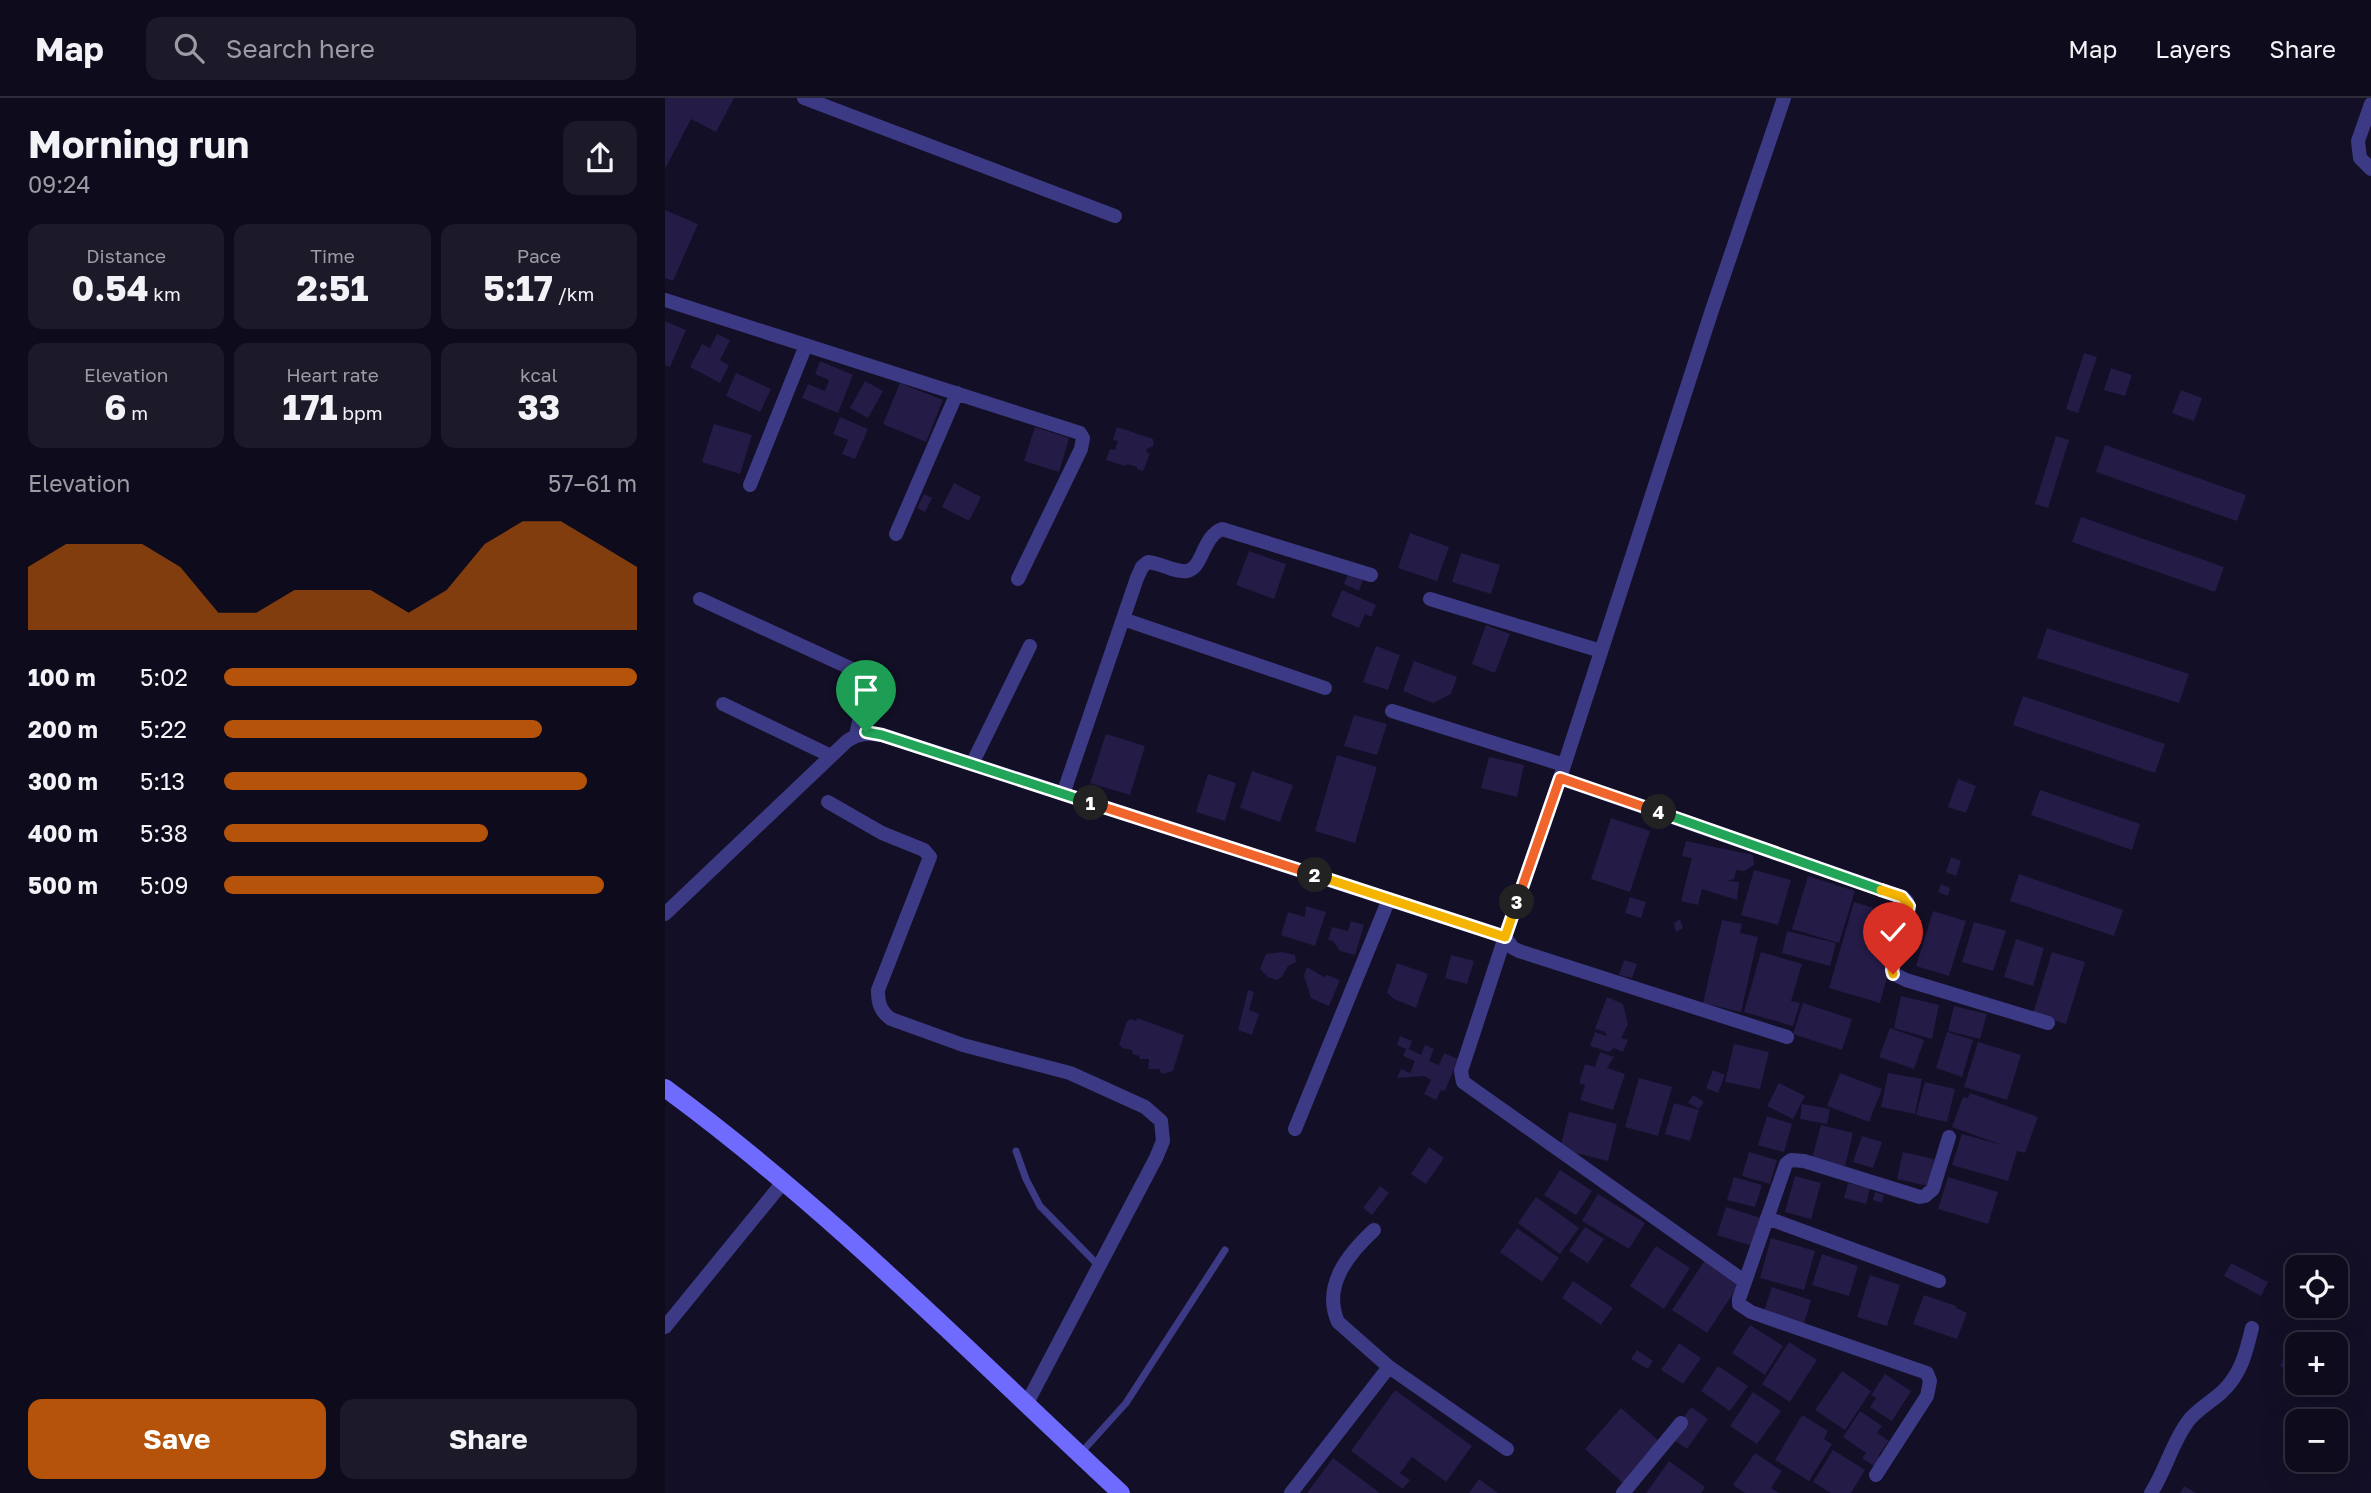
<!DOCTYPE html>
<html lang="en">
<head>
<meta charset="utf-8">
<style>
	:root { --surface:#0e0b1c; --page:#1c1929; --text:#f1f3f6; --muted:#9b9ba3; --line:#2e2b3b; --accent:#b45309 }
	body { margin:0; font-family:"Golos Text",sans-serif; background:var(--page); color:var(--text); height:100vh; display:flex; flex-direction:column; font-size:26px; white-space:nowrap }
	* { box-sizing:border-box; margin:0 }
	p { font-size:23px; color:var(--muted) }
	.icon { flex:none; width:38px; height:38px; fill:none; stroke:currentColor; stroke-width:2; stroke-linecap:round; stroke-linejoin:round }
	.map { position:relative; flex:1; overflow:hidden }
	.details { display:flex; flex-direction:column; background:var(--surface); width:665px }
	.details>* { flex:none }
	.fabs { position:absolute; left:1620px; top:1157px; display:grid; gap:14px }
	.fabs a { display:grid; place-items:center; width:63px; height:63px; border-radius:14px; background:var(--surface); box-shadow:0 7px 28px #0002,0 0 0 2px var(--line); font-size:35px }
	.pin { position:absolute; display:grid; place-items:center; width:60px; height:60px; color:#fff; margin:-72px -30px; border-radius:50% 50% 50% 0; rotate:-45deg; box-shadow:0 0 7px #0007 }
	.pin .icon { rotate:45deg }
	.km { position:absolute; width:35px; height:35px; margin:-18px; border-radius:50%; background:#222; color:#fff; font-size:19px; line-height:35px; text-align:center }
	.round { display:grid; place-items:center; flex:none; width:74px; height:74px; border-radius:14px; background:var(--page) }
	.overview { display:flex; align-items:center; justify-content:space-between; height:119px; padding:0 28px }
	h1 { font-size:38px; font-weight:700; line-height:52px }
	.stats { display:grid; grid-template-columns:repeat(3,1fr); gap:10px; height:119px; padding:7px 28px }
	.stats div { display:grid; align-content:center; border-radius:14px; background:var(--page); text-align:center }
	.stats b { font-size:35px; font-weight:700 }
	.stats small { font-size:19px; font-weight:400 }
	.stats p { font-size:19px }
	.chart { height:196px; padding:14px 28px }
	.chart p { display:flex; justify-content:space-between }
	.chart svg { width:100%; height:126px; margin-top:7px; fill:var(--accent); opacity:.7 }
	.primary-button { display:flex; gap:14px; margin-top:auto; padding:14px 28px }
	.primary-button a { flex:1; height:80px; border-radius:14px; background:var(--accent); color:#fff; font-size:28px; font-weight:700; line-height:80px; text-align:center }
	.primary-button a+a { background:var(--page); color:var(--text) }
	ul { padding:0 28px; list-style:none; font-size:23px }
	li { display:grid; grid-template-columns:112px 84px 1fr; align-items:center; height:52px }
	li i { height:18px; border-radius:9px; background:var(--accent) }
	header { display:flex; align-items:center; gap:42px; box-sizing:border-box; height:98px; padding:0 35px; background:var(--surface); border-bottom:2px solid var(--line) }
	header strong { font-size:33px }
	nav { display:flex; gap:38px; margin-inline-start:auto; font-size:24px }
	.search { width:490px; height:63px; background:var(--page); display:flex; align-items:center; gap:18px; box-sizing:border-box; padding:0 24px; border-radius:14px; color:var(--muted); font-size:26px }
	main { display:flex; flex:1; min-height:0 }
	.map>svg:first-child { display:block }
	.building { fill:#241b47 }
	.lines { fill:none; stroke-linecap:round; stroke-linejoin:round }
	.lane { stroke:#3d3a85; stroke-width:7 }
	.street { stroke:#3d3a85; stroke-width:14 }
	.secondary { stroke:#6f6bff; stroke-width:18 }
	.split-1-casing { stroke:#fff; stroke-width:14 }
	.split-2-casing { stroke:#fff; stroke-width:14 }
	.split-3-casing { stroke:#fff; stroke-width:14 }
	.split-4-casing { stroke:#fff; stroke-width:14 }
	.split-5-casing { stroke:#fff; stroke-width:14 }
	.split-6-casing { stroke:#fff; stroke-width:14 }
	.split-1 { stroke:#22a559; stroke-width:9 }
	.split-2 { stroke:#f0652b; stroke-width:9 }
	.split-3 { stroke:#f5b400; stroke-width:9 }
	.split-4 { stroke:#f0652b; stroke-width:9 }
	.split-5 { stroke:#22a559; stroke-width:9 }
	.split-6 { stroke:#f5b400; stroke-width:9 }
</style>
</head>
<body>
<header>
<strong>Map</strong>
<div class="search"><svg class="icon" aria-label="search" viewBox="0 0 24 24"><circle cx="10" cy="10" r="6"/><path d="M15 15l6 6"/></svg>Search here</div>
<nav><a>Map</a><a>Layers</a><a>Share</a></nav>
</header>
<main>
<section class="details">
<div class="overview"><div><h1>Morning run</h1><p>09:24</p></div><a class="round"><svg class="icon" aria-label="share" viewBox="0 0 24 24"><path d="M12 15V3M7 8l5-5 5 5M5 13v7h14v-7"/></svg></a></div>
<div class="stats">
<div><p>Distance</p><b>0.54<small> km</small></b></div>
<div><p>Time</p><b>2:51</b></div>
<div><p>Pace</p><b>5:17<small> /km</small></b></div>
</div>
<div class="stats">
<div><p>Elevation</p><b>6<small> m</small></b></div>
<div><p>Heart rate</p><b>171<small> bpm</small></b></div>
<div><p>kcal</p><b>33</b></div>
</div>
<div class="chart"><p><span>Elevation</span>57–61 m</p>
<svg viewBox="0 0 160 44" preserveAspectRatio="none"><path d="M0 44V22L10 14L20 14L30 14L40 22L50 38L60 38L70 30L80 30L90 30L100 38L110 30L120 14L130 6L140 6L150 14L160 22V44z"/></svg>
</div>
<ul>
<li><b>100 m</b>5:02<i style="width:100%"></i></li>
<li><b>200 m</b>5:22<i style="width:77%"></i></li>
<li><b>300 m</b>5:13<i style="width:88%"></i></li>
<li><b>400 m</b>5:38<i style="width:64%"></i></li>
<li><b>500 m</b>5:09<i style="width:92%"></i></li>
</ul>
<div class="primary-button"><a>Save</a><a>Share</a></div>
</section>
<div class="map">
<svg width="1706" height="1395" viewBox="0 0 1706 1395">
	<rect width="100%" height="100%" fill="#130f26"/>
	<path class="building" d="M0 0H69L51 34 26 21 0 71Z
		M0 112 33 126 8 183 0 180Z
		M0 223 21 232 5 269 0 267Z
		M52 236 65 242 55 262 64 267 55 285 25 269 37 246 45 250Z
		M1419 255 1432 259 1413 315 1401 311Z
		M155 263 188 277 173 315 137 300 143 286 160 293 164 282 150 276Z
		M1446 270 1467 277 1460 298 1439 292Z
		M71 275 106 291 95 314 61 298Z
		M200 283 218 293 203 320 185 310Z
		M235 285 278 302 261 344 218 326Z
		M1516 292 1537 300 1529 323 1507 315Z
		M175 319 203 331 190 361 177 356 183 342 168 336Z
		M49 326 87 337 75 376 37 364Z
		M370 329 404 340 394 374 359 363Z
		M452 329 488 341 489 348 483 350 481 354 485 356 478 373 472 371V369L462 366 460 368 441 362 445 351 450 352 453 343 448 342Z
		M1391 338 1404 342 1383 410 1370 406Z
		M1440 347 1581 397 1572 423 1431 374Z
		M289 385 316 399 304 423 277 409Z
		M259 396 267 400 260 414 252 410Z
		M1416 419 1559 469 1550 494 1407 444Z
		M745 435 784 449 772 483 733 470Z
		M584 453 621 466 609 501 571 487Z
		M796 455 835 467 826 496 787 484Z
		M683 475 698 482 694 493 679 486Z
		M677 492 711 507 706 519 700 516 694 530 666 518Z
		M821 527 845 536 830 575 807 566Z
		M1382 530 1524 576 1514 605 1372 560Z
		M711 548 735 557 723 592 698 584Z
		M749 563 792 579 786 596 768 605 738 593Z
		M1358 598 1500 646 1490 675 1348 627Z
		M689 617 722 626 712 657 679 648Z
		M441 636 480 648 465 697 425 685Z
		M672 657 712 669 690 745 650 733Z
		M824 659 859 667 852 699 816 690Z
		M587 673 628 687 615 724 575 710Z
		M543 676 571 685 560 723 531 714Z
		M1293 681 1311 688 1301 715 1283 709Z
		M1375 692 1475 726 1467 752 1366 717Z
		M946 720 985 733 965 794 926 781Z
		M1021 743 1088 757 1089 767 1079 773 1071 772 1069 781 1063 783 1074 784 1072 802 1037 791 1033 807 1016 803 1027 760 1017 758Z
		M1286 759 1296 763 1291 778 1281 774Z
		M1089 772 1126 782 1113 827 1076 817Z
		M1354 776 1458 812 1449 838 1345 803Z
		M1143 778 1190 793 1174 845 1127 831Z
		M1276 786 1285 790 1283 798 1273 794Z
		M965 799 981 804 976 820 960 815Z
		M1189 804 1239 819 1215 905 1164 890Z
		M641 808 661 814 650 848 616 837 623 814 640 819Z
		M1268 813 1301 823 1284 878 1251 868Z
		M1015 821 1018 830 1011 834 1009 825Z
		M1057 822 1077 826 1075 835 1093 839 1076 914 1038 905Z
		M686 823 699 827 690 857 675 853 668 843 663 842 667 829 683 833Z
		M1309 824 1341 833 1328 873 1297 864Z
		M1122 833 1171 845 1165 868 1117 855Z
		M1351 841 1379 850 1368 888 1339 879Z
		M617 854 630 857 631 864 623 868 617 879 611 882 603 879 595 871 601 856Z
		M1096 854 1137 866 1126 903 1135 905 1128 928 1079 914Z
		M1387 854 1420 864 1401 926 1368 916Z
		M786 857 809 863 802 886 780 880Z
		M959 862 972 866 967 880 954 877Z
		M732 865 763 876 751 910 729 901 722 895Z
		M642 869 659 879 662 877 675 882 664 908 646 900 639 878Z
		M583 892 589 894 584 912 594 916 587 937 573 932Z
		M1236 898 1274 907 1267 941 1229 930Z
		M942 899 958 906 963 926 956 940 963 942 958 954 949 950 944 954 925 948 930 934 942 938 940 934 930 931Z
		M1138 905 1187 921 1177 952 1128 936Z
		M1289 908 1322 916 1315 941 1283 933Z
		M472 920 519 937 508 973 497 976 494 971H483L484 961H475L474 958 468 956 467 952 458 950 454 947 461 925 465 921 471 923Z
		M1225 930 1259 942 1249 971 1214 959Z
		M1282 934 1308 942 1297 979 1271 970Z
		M735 938 747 943 744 951 756 957 760 947 769 951 764 963 774 967 779 955 793 961 780 993 776 992 771 1002 759 996 766 982 759 978 732 980 736 971 745 975 750 963 738 958 741 951 732 947Z
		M1313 944 1356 957 1342 1002 1299 989Z
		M1069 946 1104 954 1095 991 1060 984Z
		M935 954 949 959 942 970 960 976 948 1012 915 1002 920 987 914 985 920 966 930 969Z
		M1048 972 1060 977 1053 995 1041 990Z
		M1175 975 1217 991 1204 1024 1162 1008Z
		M1223 975 1257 981 1250 1016 1216 1009Z
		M974 980 1007 989 993 1038 960 1029Z
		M1260 984 1290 991 1282 1024 1251 1017Z
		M1114 985 1140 998 1128 1021 1102 1008Z
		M1305 995 1373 1019 1360 1055 1352 1053 1343 1083 1287 1067 1297 1036 1337 1047 1287 1029 1298 999 1303 1000Z
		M1028 997 1039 1004 1034 1011 1023 1005Z
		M1009 1005 1034 1012 1025 1043 1000 1036Z
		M1137 1006 1165 1011 1162 1026 1135 1021Z
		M904 1014 952 1026 943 1063 895 1051Z
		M1102 1018 1127 1026 1119 1054 1093 1047Z
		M1156 1027 1188 1035 1180 1068 1147 1060Z
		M1197 1038 1217 1044 1208 1070 1188 1064Z
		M764 1049 779 1060 761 1086 746 1076Z
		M1084 1054 1112 1062 1105 1086 1077 1078Z
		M1238 1054 1269 1061 1263 1088 1232 1081Z
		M895 1072 927 1093 911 1117 879 1097Z
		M1130 1078 1156 1085 1146 1121 1120 1114Z
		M1069 1079 1097 1087 1090 1109 1062 1102Z
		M1283 1079 1333 1094 1323 1126 1273 1111Z
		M1183 1085 1205 1090 1201 1106 1179 1100Z
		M715 1088 724 1095 707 1117 698 1110Z
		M1210 1094 1219 1097 1217 1105 1208 1102Z
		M933 1096 980 1125 964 1151 917 1123Z
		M871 1099 914 1130 895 1156 853 1125Z
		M1061 1109 1096 1120 1087 1148 1052 1137Z
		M920 1129 939 1141 923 1165 904 1153Z
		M852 1130 894 1160 877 1184 835 1154Z
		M1106 1140 1150 1153 1139 1192 1095 1180Z
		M991 1148 1025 1170 999 1211 965 1188Z
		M1157 1156 1193 1168 1184 1198 1147 1187Z
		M1040 1162 1075 1185 1042 1235 1007 1212Z
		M1566 1165 1603 1184 1596 1198 1559 1178Z
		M1205 1177 1235 1187 1222 1228 1192 1219Z
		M908 1183 948 1210 936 1227 897 1200Z
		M1107 1189 1146 1202 1138 1229 1098 1216Z
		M1259 1197 1291 1208V1210L1302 1215 1292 1241 1248 1226Z
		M1085 1227 1118 1248 1100 1277 1067 1255Z
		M1124 1244 1152 1262 1125 1304 1097 1286Z
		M1014 1245 1036 1260 1018 1286 996 1272Z
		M972 1252 988 1263 983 1271 966 1261Z
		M1621 1255 1633 1261V1276L1615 1268Z
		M1053 1268 1083 1288 1065 1313 1036 1293Z
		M1177 1273 1206 1293 1180 1332 1150 1312Z
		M1220 1276 1246 1293 1227 1323 1205 1309 1211 1300 1206 1297Z
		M730 1292 807 1348 781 1384 747 1359 735 1375 745 1382 738 1391 686 1353Z
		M1088 1294 1116 1313 1092 1346 1065 1328Z
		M1026 1309 1043 1321 1022 1351 1005 1339Z
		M956 1310 994 1343 958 1385 920 1351Z
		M1195 1313 1217 1328 1212 1335 1224 1343 1213 1358 1219 1362 1213 1371 1197 1360 1201 1355 1178 1339Z
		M1137 1317 1163 1333 1159 1341 1167 1346 1144 1383 1110 1362Z
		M1168 1352 1200 1372 1186 1395H1166L1148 1384Z
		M1090 1355 1117 1373 1106 1390 1114 1395H1080L1068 1387Z
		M668 1360 715 1395H642Z
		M1004 1363 1040 1389 1036 1395H981Z
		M814 1381 833 1395H804Z
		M1519 1388 1531 1395H1515Z"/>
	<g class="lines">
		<path class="lane" d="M351 1053 361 1081 375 1108 434 1168
			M415 1356 461 1305 560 1152"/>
		<path class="street" d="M139 0 450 118
			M1706 6 1693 43 1695 60 1706 71
			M0 202 415 335 418 340 416 351 353 481
			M85 387 141 247
			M231 436 292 295
			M35 501 198 576 202 587 191 637
			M765 501 936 553
			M458 521 660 590
			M58 606 166 658
			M727 613 899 667
			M307 666 365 548
			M895 680 1237 799 1242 803 1244 815 1227 871 1229 876 1241 882 1383 925
			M398 696 472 480 477 469 483 464C496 465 510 475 522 473 538 470 537 439 557 431L706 477
			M163 704 217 735 259 752 265 759 213 892C213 905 215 913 226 921L298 947 405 975 480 1009 496 1023 498 1043 491 1060 362 1305
			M0 816 182 643C194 635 202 635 217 637L840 839 848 850 854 853 1122 939
			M630 1031 724 801
			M1102 1120 1274 1183
			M709 1132C683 1156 657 1188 673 1224L724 1269 842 1351
			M1079 1183 798 984 796 973 840 839 895 680 1047 212 1119 0
			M0 1229 119 1083
			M1211 1377 1262 1298 1265 1283 1262 1275 1086 1214 1074 1206V1201L1121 1066 1126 1062 1139 1063 1255 1099 1260 1098 1268 1091 1284 1039
			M626 1395 724 1269
			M958 1395 1016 1325
			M1486 1395C1501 1372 1507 1344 1524 1322 1533 1311 1547 1303 1557 1294 1576 1276 1581 1255 1587 1230"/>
		<path class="secondary" d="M0 990C165 1111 306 1256 456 1395"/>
	</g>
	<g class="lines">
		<defs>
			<path id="split-1" d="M201 634 217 637 426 705"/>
			<path id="split-2" d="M426 705 650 777"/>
			<path id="split-3" d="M650 777 840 839 852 804"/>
			<path id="split-4" d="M852 804 895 680 994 714"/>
			<path id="split-5" d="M994 714 1216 792"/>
			<path id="split-6" d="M1216 792 1237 799 1244 808 1227 872 1228 876"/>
		</defs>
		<use href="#split-1" class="split-1-casing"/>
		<use href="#split-2" class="split-2-casing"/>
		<use href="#split-3" class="split-3-casing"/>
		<use href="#split-4" class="split-4-casing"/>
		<use href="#split-5" class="split-5-casing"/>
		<use href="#split-6" class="split-6-casing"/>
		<use href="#split-1" class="split-1"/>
		<use href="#split-2" class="split-2"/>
		<use href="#split-3" class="split-3"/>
		<use href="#split-4" class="split-4"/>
		<use href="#split-5" class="split-5"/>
		<use href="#split-6" class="split-6"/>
	</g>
</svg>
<div class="fabs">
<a><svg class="icon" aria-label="locate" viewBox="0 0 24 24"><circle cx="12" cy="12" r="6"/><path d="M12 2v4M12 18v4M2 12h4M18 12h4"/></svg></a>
<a>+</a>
<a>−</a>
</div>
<div class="pin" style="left:201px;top:634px;background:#1e9e55"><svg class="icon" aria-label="arrive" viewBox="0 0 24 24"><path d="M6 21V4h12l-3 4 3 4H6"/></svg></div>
<div class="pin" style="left:1228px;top:876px;background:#d93025"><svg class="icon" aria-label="check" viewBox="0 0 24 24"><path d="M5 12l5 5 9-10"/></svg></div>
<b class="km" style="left:426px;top:705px">1</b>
<b class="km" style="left:650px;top:777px">2</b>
<b class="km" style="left:852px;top:804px">3</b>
<b class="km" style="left:994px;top:714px">4</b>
</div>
</main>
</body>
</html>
